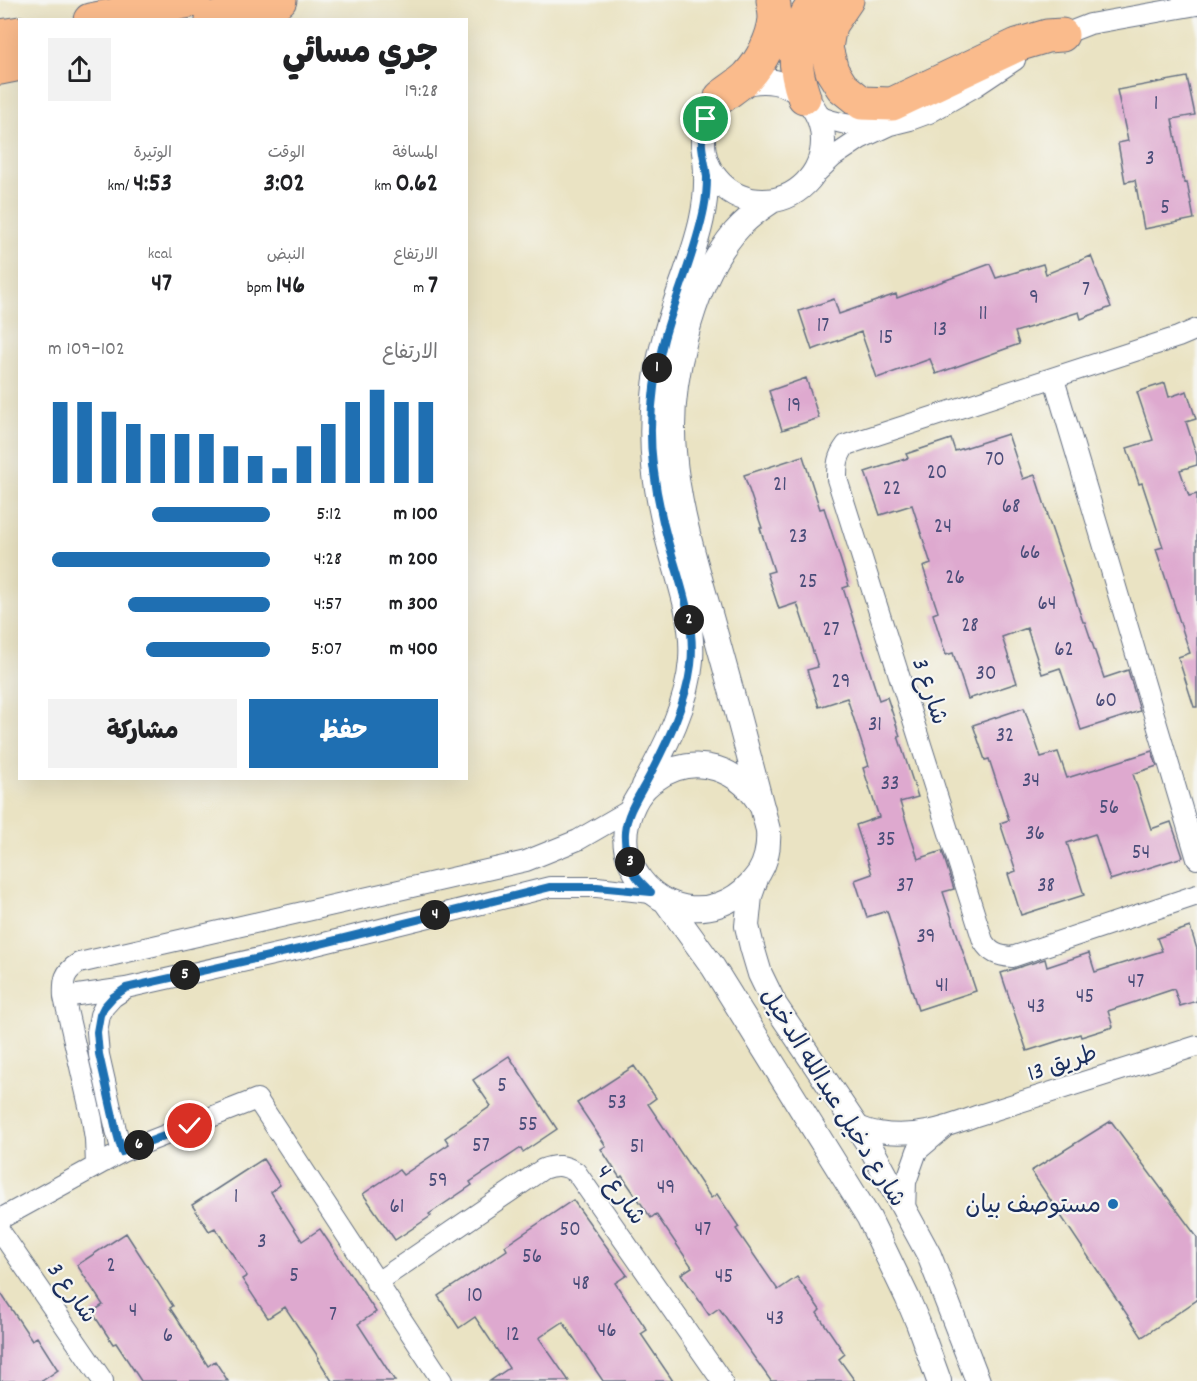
<!DOCTYPE html>
<html lang="ar">
<head>
<meta charset="utf-8">
<style>
	:root { --surface:#fff; --page:#f2f2f2; --text:#202124; --muted:#757577; --accent:#1f6fb2 }
	body { margin:0; font-family:Dekko,"Playpen Sans Arabic",sans-serif; background:var(--page); color:var(--text); direction:rtl; height:100vh; display:flex; flex-direction:column; font-size:22px; white-space:nowrap }
	* { box-sizing:border-box; margin:0 }
	p { font-size:20px; color:var(--muted) }
	.icon { flex:none; width:33px; height:33px; fill:none; stroke:currentColor; stroke-width:2; stroke-linecap:round; stroke-linejoin:round }
	.map { position:relative; flex:1; overflow:hidden; direction:ltr }
	.panel { position:absolute; left:18px; top:18px; width:450px; height:762px; display:flex; flex-direction:column; background:var(--surface); border-radius:0px; box-shadow:0 6px 24px #0002; direction:rtl }
	.panel>* { flex:none }
	.pin { position:absolute; display:grid; place-items:center; width:51px; height:51px; color:#fff; margin:-26px; border:3px solid #fff; border-radius:50%; box-shadow:0 2px 6px #0007 }
	.km { position:absolute; width:30px; height:30px; margin:-15px; border-radius:50%; background:#222; color:#fff; font-size:16px; line-height:30px; text-align:center }
	.round { display:grid; place-items:center; flex:none; width:63px; height:63px; border-radius:0px; background:var(--page) }
	.overview { display:flex; align-items:center; justify-content:space-between; height:102px; padding:0 30px }
	h1 { font-size:33px; font-weight:800; line-height:45px }
	.metrics { display:grid; grid-template-columns:repeat(3,1fr); gap:9px; height:102px; padding:6px 30px }
	.metrics div { display:grid; align-content:center }
	.metrics b { font-size:26px; font-weight:800 }
	.metrics small { font-size:16px; font-weight:400 }
	.metrics p { font-size:16px }
	.chart { height:168px; padding:12px 30px }
	.chart p { display:flex; justify-content:space-between }
	.chart svg { width:100%; height:108px; margin-top:6px; stroke:var(--accent); stroke-width:6 }
	.cta { display:flex; gap:12px; margin-top:auto; padding:12px 30px }
	.cta a { flex:1; height:69px; border-radius:0px; background:var(--accent); color:#fff; font-size:24px; font-weight:800; line-height:69px; text-align:center }
	.cta a+a { background:var(--page); color:var(--text) }
	ul { padding:0 30px; list-style:none; font-size:20px }
	li { display:grid; grid-template-columns:96px 72px 1fr; align-items:center; height:45px }
	li i { height:15px; border-radius:8px; background:var(--accent) }
	.map>svg:first-child { display:block }
	.building { fill:#dea9cf }
	.lines { fill:none; stroke-linecap:round; stroke-linejoin:round }
	.minor-casing { stroke:#636e81; stroke-width:22 }
	.tertiary-casing { stroke:#636e81; stroke-width:26 }
	.motorway-casing { stroke:#636e81; stroke-width:35 }
	.minor { stroke:#fff; stroke-width:20 }
	.tertiary { stroke:#fff; stroke-width:24 }
	.motorway { stroke:#fabb8c; stroke-width:33 }
	.route-casing { stroke:#fff; stroke-width:12 }
	.route { stroke:#1f6fb2; stroke-width:8 }
	.poi-dot { fill:#1f6fb2; stroke:#f6f6f2; stroke-width:2 }
	.labels { text-anchor:middle; stroke-width:4.5; stroke-linejoin:round; paint-order:stroke }
	.number-label { font-size:21px; fill:#4c4e7a }
	.street-label { font-size:24px; fill:#1b2f5e; stroke:#f6f6f2 }
	.poi-label { font-size:24px; fill:#1b2f5e; stroke:#f6f6f2; text-anchor:end }
</style>
</head>
<body>
<div class="map">
<svg width="1197" height="1381" viewBox="0 0 1197 1381">
	<rect width="100%" height="100%" fill="#f6f6f2"/>
	<filter id="ink" filterUnits="userSpaceOnUse"><feTurbulence type="fractalNoise" baseFrequency=".0167" numOctaves="2"/><feDisplacementMap in="SourceGraphic" scale="12" xChannelSelector="R" yChannelSelector="G"/><feConvolveMatrix kernelMatrix="1 2 1 2 8 2 1 2 1" color-interpolation-filters="sRGB"/></filter>
	<filter id="wash" filterUnits="userSpaceOnUse"><feTurbulence type="fractalNoise" baseFrequency=".008" numOctaves="4" result="noise"/><feDisplacementMap in="SourceGraphic" scale="24" xChannelSelector="R" yChannelSelector="G"/><feGaussianBlur stdDeviation="1.35" result="paint"/><feColorMatrix in="noise" values="0 0 0 0 0 0 0 0 0 0 0 0 0 0 0 0 0 1.4 0 .05"/><feComposite in="paint" operator="in"/></filter>
	<g filter="url(#wash)">
		<rect width="100%" height="100%" fill="#eae3c3"/>
		<g id="blocks">
			<path class="building" d="M1187 77 1195 115 1172 119 1184 183 1187 182 1194 219 1144 229 1135 180 1125 182 1118 143 1128 141 1117 90Z
				M1091 256 1111 307 1081 319 1079 312 1015 332 1019 344 936 374 930 359 877 378 861 332 812 350 799 311 834 299 839 314 896 294 897 298 990 264 996 278 1043 264 1046 274Z
				M806 378 819 418 782 430 769 391Z
				M1165 383 1169 397 1187 391 1196 419 1186 422 1197 456V465L1180 470 1189 496 1197 494V707H1194L1178 657 1190 653 1156 549 1163 547 1142 483 1139 484 1127 448 1153 440 1137 392Z
				M1008 434 1023 479 1035 475 1048 515H1047L1083 622H1085L1104 678 1128 670 1140 711 1081 730 1060 668 1042 674 1027 628 1002 637 1017 683 968 699 953 653 946 655 933 614 938 612 923 567 931 564 912 505 880 515 865 472 908 458 906 454 951 439 955 451Z
				M803 456 820 509 824 508 849 586 843 588 879 700 887 697 900 736H898L918 797 900 802 918 859 942 851 954 889 943 892 976 991 918 1010 887 911 867 917 855 880 872 874 856 825 879 817 863 768 869 766 847 698 819 707 807 670 818 667 797 603 779 609 767 573 774 571 760 528H762L744 475Z
				M1024 708 1041 757 1058 752 1067 778 1152 751 1157 766 1133 774 1151 829 1171 822 1183 857 1110 880 1095 834 1067 843 1084 895 1021 915 1008 874 1016 871 1000 823 1009 820 989 759 985 760 973 725Z
				M1190 927 1197 949V1001L1180 1006 1174 989 1108 1011 1113 1027 1081 1037 1080 1034 1027 1051 1001 973 1045 959 1047 967 1089 953 1095 972 1162 951 1157 938Z
				M509 1056 557 1129 523 1152 521 1148 470 1182 472 1185 429 1214 431 1216 395 1240 363 1194 399 1170 403 1175 449 1144 445 1138 491 1106 473 1080Z
				M634 1066 656 1098 648 1104 711 1198 717 1194 739 1227 736 1229 778 1290 797 1277 820 1310 817 1313 845 1354 839 1359 855 1381H771L719 1308 709 1315 681 1274 692 1267 656 1214 651 1218 622 1176 620 1178 601 1149 606 1146 577 1103Z
				M1111 1121 1197 1237V1300L1142 1337 1031 1171Z
				M263 1159 280 1185 271 1192 302 1241 320 1229 376 1312 358 1324 395 1381H332L318 1359 319 1358 285 1307 268 1318 242 1279 247 1276 215 1228 209 1231 192 1205Z
				M573 1200 627 1275 615 1283 647 1330 641 1334 673 1381H603L563 1322 539 1338 569 1381H490L509 1368 475 1317 459 1328 438 1296 507 1250 505 1246Z
				M126 1233 173 1306 170 1308 208 1366 215 1361 228 1381H141L116 1343 113 1344 92 1312 103 1305 77 1265Z
				M0 1292 32 1340 37 1337 58 1370 42 1381H0Z"/>
		</g>
	</g>
	<g filter="url(#ink)">
		<use href="#blocks" fill-opacity="0" stroke="#636e81" stroke-width="1.5"/>
		<g class="lines">
			<defs>
				<path id="minor" d="M1055 39 1072 31 1090 24 1197 5
					M818 116C839 124 859 128 881 126
					M809 180 833 157 860 139 890 125 910 120 929 113 976 86 1015 60
					M1197 329 1178 337 846 445C837 457 837 464 837 479L983 941C990 953 998 956 1012 957L1197 895
					M1054 379 1197 859
					M64 997 126 988 308 947 550 887H597L651 893
					M856 1125C863 1128 871 1131 879 1132 912 1138 945 1128 976 1116L1197 1046
					M122 1152 116 1130 99 1055 97 1032 100 1015 104 1007 113 997 125 989
					M96 1166 95 1139 92 1119 64 997C63 980 64 972 79 963L526 861 578 840 630 810
					M905 1212 906 1182 917 1151 943 1129
					M0 1219 122 1152 257 1099 442 1381
					M0 1231 103 1381
					M376 1283 543 1169C556 1164 564 1165 576 1172L722 1381"/>
				<path id="tertiary" d="M703 141a60 60 0 1 1 120 0a60 60 0 1 1-120 0Z
					M644 786C665 747 688 705 691 660 694 617 677 577 667 536 655 488 649 447 654 397 657 356 670 317 684 278 698 238 710 203 705 159
					M763 809C742 769 695 751 656 779 640 789 631 806 627 824 624 837 625 851 631 863 652 913 714 924 750 884 753 881 756 877 759 873 767 860 769 844 768 830 752 768 736 707 719 646 702 582 679 518 674 452 668 386 691 285 734 233 745 220 758 210 772 201
					M756 879 750 896 747 926 752 947 760 974 775 1005 871 1148 929 1255 978 1381
					M666 902 713 967 869 1218 907 1297 918 1323 939 1381"/>
				<path id="motorway" d="M847 0 830 25 826 48 832 71 842 87 862 103 892 104 1017 45 1047 36 1062 35
					M90 20 195 0
					M212 20 280 0
					M0 36 20 33
					M0 68 20 64
					M721 97C730 90 740 84 748 76 761 62 773 39 775 19 775 13 774 6 773 0
					M804 97C791 60 793 32 816 0"/>
			</defs>
			<use href="#minor" class="minor-casing"/>
			<use href="#tertiary" class="tertiary-casing"/>
			<use href="#motorway" class="motorway-casing"/>
			<use href="#minor" class="minor"/>
			<use href="#tertiary" class="tertiary"/>
			<use href="#motorway" class="motorway"/>
		</g>
	</g>
	<g class="lines" filter="url(#ink)">
		<defs>
			<path id="route" d="M190 1126 122 1152 116 1130 99 1054 97 1032 100 1015 104 1007 113 997 126 988 308 947 550 887H597L651 892C646 887 640 882 636 876 628 864 624 846 625 832 627 811 641 793 650 775 668 740 686 704 691 665 696 623 679 580 668 541 661 516 656 490 653 465 648 424 653 379 664 339 676 295 695 254 704 209 706 199 707 188 707 177 706 167 703 156 702 146 701 137 704 128 706 119"/>
		</defs>
		<use href="#route" class="route-casing"/>
		<use href="#route" class="route"/>
	</g>
	<circle class="poi-dot" cx="1113" cy="1204" r="6"/>
	<g class="labels">
		<g class="number-label">
			<text x="1156" y="109">1</text>
			<text x="1150" y="164">3</text>
			<text x="1165" y="213">5</text>
			<text x="1086" y="295">7</text>
			<text x="1034" y="303">9</text>
			<text x="983" y="319">11</text>
			<text x="823" y="331">17</text>
			<text x="940" y="335">13</text>
			<text x="886" y="343">15</text>
			<text x="794" y="411">19</text>
			<text x="995" y="465">70</text>
			<text x="937" y="478">20</text>
			<text x="780" y="490">21</text>
			<text x="892" y="494">22</text>
			<text x="1011" y="512">68</text>
			<text x="943" y="532">24</text>
			<text x="798" y="542">23</text>
			<text x="1030" y="558">66</text>
			<text x="955" y="583">26</text>
			<text x="808" y="587">25</text>
			<text x="1047" y="609">64</text>
			<text x="970" y="631">28</text>
			<text x="831" y="635">27</text>
			<text x="1064" y="655">62</text>
			<text x="986" y="679">30</text>
			<text x="841" y="687">29</text>
			<text x="1106" y="706">60</text>
			<text x="875" y="730">31</text>
			<text x="1005" y="741">32</text>
			<text x="1031" y="786">34</text>
			<text x="890" y="789">33</text>
			<text x="1109" y="813">56</text>
			<text x="1035" y="839">36</text>
			<text x="886" y="845">35</text>
			<text x="1141" y="858">54</text>
			<text x="905" y="891">37</text>
			<text x="1046" y="891">38</text>
			<text x="926" y="942">39</text>
			<text x="1136" y="987">47</text>
			<text x="942" y="991">41</text>
			<text x="1085" y="1002">45</text>
			<text x="1036" y="1012">43</text>
			<text x="502" y="1091">5</text>
			<text x="617" y="1108">53</text>
			<text x="528" y="1130">55</text>
			<text x="481" y="1151">57</text>
			<text x="637" y="1152">51</text>
			<text x="438" y="1186">59</text>
			<text x="666" y="1193">49</text>
			<text x="236" y="1202">1</text>
			<text x="397" y="1212">61</text>
			<text x="570" y="1235">50</text>
			<text x="703" y="1235">47</text>
			<text x="262" y="1247">3</text>
			<text x="532" y="1262">56</text>
			<text x="111" y="1271">2</text>
			<text x="294" y="1281">5</text>
			<text x="724" y="1282">45</text>
			<text x="581" y="1289">48</text>
			<text x="475" y="1301">10</text>
			<text x="133" y="1316">4</text>
			<text x="333" y="1320">7</text>
			<text x="775" y="1324">43</text>
			<text x="607" y="1336">46</text>
			<text x="513" y="1340">12</text>
			<text x="168" y="1341">6</text>
		</g>
		<g class="street-label">
			<text transform="translate(931 691) rotate(72)" y="8">شارع 3</text>
			<text transform="translate(1062 1062) rotate(-18)" y="8">طريق 13</text>
			<text transform="translate(834 1097) rotate(58)" y="8">شارع دخيل عبدالله الدخيل</text>
			<text transform="translate(622 1194) rotate(55)" y="8">شارع 4</text>
			<text transform="translate(73 1292) rotate(55)" y="8">شارع 3</text>
		</g>
		<g class="poi-label">
			<text x="1101" y="1212">مستوصف بيان</text>
		</g>
	</g>
</svg>
<div class="pin" style="left:706px;top:119px;background:#1e9e55"><svg class="icon" aria-label="arrive" viewBox="0 0 24 24"><path d="M6 21V4h12l-3 4 3 4H6"/></svg></div>
<div class="pin" style="left:190px;top:1126px;background:#d93025"><svg class="icon" aria-label="check" viewBox="0 0 24 24"><path d="M5 12l5 5 9-10"/></svg></div>
<b class="km" style="left:657px;top:368px">1</b>
<b class="km" style="left:689px;top:620px">2</b>
<b class="km" style="left:630px;top:862px">3</b>
<b class="km" style="left:435px;top:915px">4</b>
<b class="km" style="left:185px;top:975px">5</b>
<b class="km" style="left:139px;top:1145px">6</b>
<section class="panel">
<div class="overview"><div><h1>جري مسائي</h1><p>19:28</p></div><a class="round"><svg class="icon" aria-label="share" viewBox="0 0 24 24"><path d="M12 15V3M7 8l5-5 5 5M5 13v7h14v-7"/></svg></a></div>
<div class="metrics">
<div><p>المسافة</p><b>0.62<small> km</small></b></div>
<div><p>الوقت</p><b>3:02</b></div>
<div><p>الوتيرة</p><b>4:53<small> /km</small></b></div>
</div>
<div class="metrics">
<div><p>الارتفاع</p><b>7<small> m</small></b></div>
<div><p>النبض</p><b>146<small> bpm</small></b></div>
<div><p>kcal</p><b>47</b></div>
</div>
<div class="chart"><p><span>الارتفاع</span>102–109 m</p>
<svg viewBox="0 0 160 44" preserveAspectRatio="none"><path d="M5 44V11M15 44V11M25 44V15M35 44V20M45 44V24M55 44V24M65 44V24M75 44V29M85 44V33M95 44V38M105 44V29M115 44V20M125 44V11M135 44V6M145 44V11M155 44V11"/></svg>
</div>
<ul>
<li><b>100 m</b>5:12<i style="width:53%"></i></li>
<li><b>200 m</b>4:28<i style="width:98%"></i></li>
<li><b>300 m</b>4:57<i style="width:64%"></i></li>
<li><b>400 m</b>5:07<i style="width:56%"></i></li>
</ul>
<div class="cta"><a>حفظ</a><a>مشاركة</a></div>
</section>
</div>
</body>
</html>
